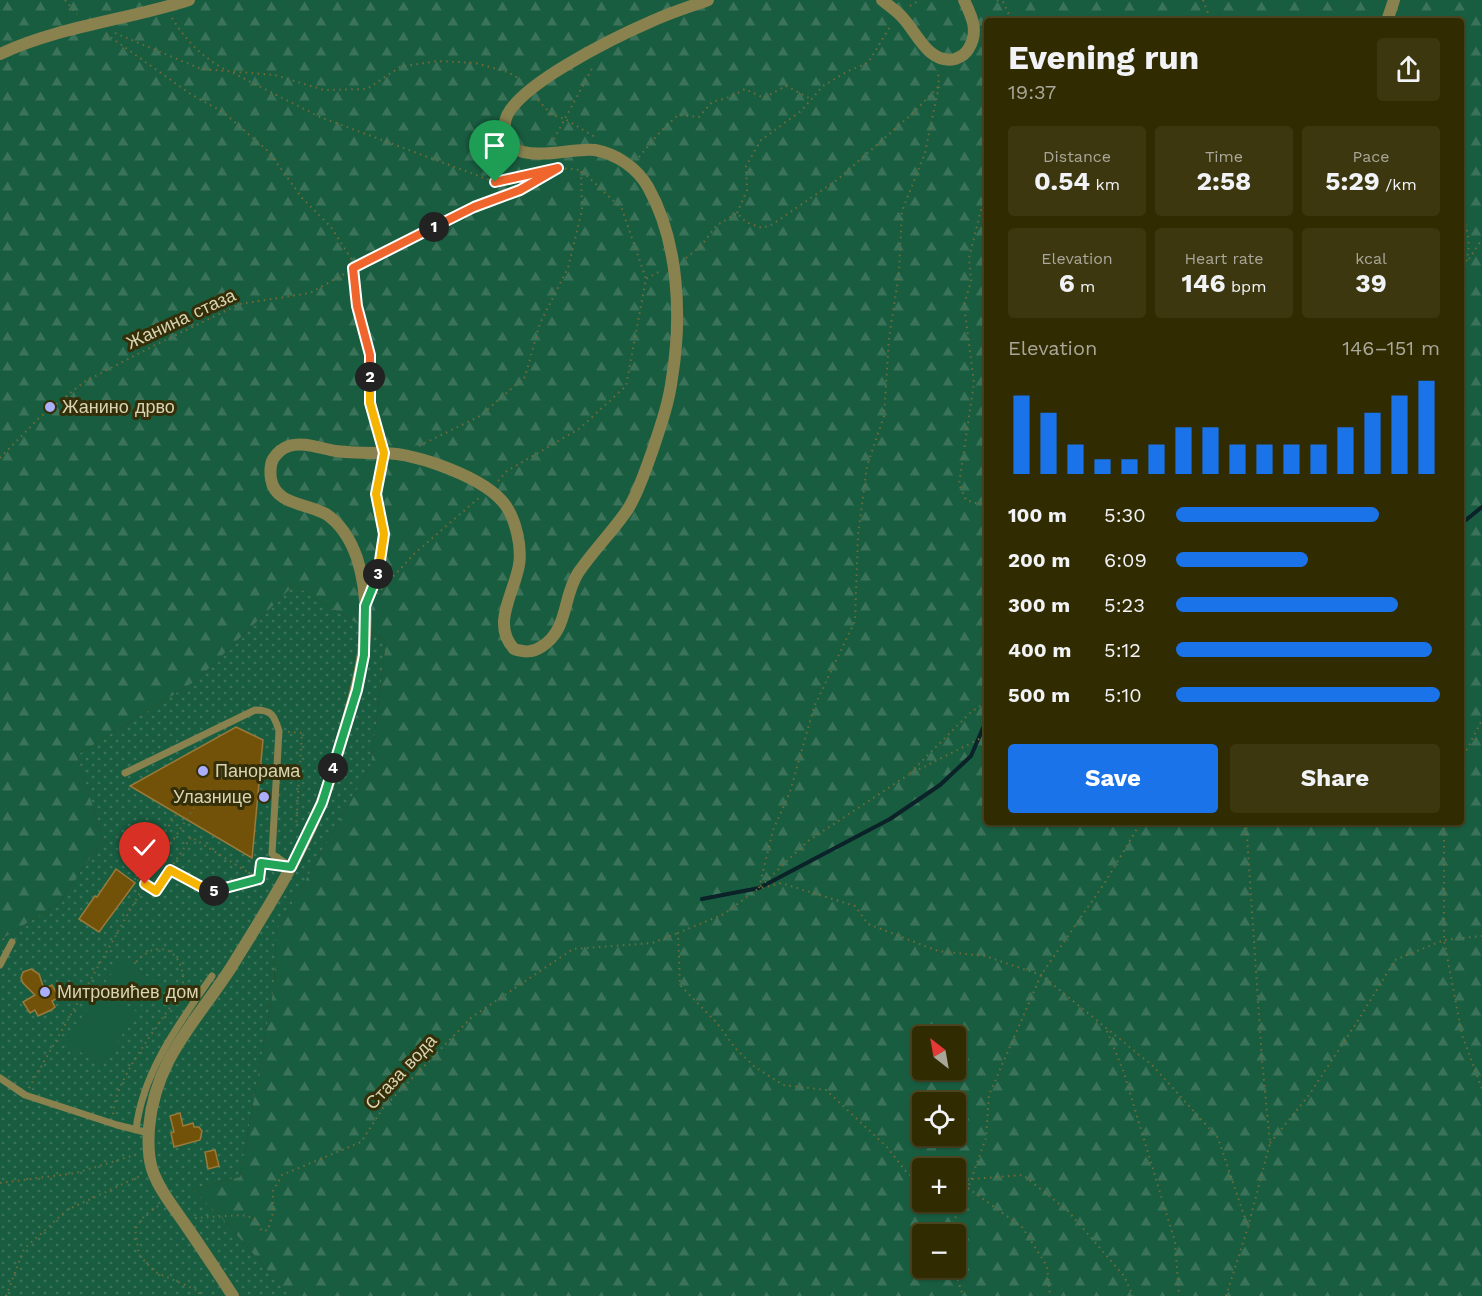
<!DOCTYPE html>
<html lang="en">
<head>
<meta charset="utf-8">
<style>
	:root { --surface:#302b00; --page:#3c370f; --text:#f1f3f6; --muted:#a8a799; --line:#4b4722; --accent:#1a73e8 }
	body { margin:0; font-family:"Work Sans",sans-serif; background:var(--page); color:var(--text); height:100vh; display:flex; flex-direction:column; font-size:22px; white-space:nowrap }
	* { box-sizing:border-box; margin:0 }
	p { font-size:20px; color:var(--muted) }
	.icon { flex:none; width:33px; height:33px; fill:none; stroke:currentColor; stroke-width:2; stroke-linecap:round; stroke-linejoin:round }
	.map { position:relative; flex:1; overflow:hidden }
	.sheet { position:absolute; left:984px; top:18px; width:480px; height:807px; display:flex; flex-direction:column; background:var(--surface); border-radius:6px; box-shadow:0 2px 4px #0004,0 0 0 2px var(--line) }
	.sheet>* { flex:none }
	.needle { width:39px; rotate:329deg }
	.tools { position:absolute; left:912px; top:1026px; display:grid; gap:12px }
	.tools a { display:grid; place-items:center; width:54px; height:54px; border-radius:6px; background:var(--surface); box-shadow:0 2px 4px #0004,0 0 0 2px var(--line); font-size:30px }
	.pin { position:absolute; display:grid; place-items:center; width:51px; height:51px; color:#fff; margin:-62px -26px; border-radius:50% 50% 50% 0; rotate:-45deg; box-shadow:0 0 6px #0007 }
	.pin .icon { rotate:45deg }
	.km { position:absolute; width:30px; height:30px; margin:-15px; border-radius:50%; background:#222; color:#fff; font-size:16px; line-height:30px; text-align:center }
	.round { display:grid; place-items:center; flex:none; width:63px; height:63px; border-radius:6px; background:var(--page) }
	.headline { display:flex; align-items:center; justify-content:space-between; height:102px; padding:0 24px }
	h1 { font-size:33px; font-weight:700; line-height:45px }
	.stats { display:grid; grid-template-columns:repeat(3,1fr); gap:9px; height:102px; padding:6px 24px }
	.stats div { display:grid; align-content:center; border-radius:6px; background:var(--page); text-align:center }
	.stats b { font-size:26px; font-weight:700 }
	.stats small { font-size:16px; font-weight:400 }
	.stats p { font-size:16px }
	.chart { height:168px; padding:12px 24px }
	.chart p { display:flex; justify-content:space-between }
	.chart svg { width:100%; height:108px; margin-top:6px; stroke:var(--accent); stroke-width:6 }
	.primary-button { display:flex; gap:12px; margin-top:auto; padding:12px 24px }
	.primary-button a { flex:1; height:69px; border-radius:6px; background:var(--accent); color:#fff; font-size:24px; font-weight:700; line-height:69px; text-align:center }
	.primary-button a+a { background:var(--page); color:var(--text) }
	ul { padding:0 24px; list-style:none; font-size:20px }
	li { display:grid; grid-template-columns:96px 72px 1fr; align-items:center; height:45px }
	li i { height:15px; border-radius:8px; background:var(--accent) }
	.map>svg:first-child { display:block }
	.green { fill:url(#green-dots) }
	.forest { fill:url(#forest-firs); fill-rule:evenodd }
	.pitch { fill:#195d41 }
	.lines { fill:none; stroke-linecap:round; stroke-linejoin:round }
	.stream { stroke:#0b2229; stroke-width:4 }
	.building { fill:#725209; stroke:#9a7939; stroke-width:1.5 }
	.path { stroke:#716b39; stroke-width:2; stroke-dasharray:1.5 4.5; stroke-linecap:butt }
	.service { stroke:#89824f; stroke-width:7 }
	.minor { stroke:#89824f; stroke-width:12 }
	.split-1-casing { stroke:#fff; stroke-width:12 }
	.split-2-casing { stroke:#fff; stroke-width:12 }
	.split-3-casing { stroke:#fff; stroke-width:12 }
	.split-4-casing { stroke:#fff; stroke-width:12 }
	.split-5-casing { stroke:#fff; stroke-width:12 }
	.split-6-casing { stroke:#fff; stroke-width:12 }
	.split-1 { stroke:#f0652b; stroke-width:8 }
	.split-2 { stroke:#f0652b; stroke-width:8 }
	.split-3 { stroke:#f5b400; stroke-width:8 }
	.split-4 { stroke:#22a559; stroke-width:8 }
	.split-5 { stroke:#22a559; stroke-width:8 }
	.split-6 { stroke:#f5b400; stroke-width:8 }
	.poi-dot { fill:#abaffb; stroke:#342f08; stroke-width:2 }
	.labels { text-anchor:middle; stroke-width:6; stroke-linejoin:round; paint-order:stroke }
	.street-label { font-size:18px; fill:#d9d4b2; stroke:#342f08 }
	.poi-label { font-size:18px; fill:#d9d4b2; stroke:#342f08; text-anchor:start }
</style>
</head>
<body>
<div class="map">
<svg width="1482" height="1296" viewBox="0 0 1482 1296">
	<defs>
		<pattern id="green-dots" width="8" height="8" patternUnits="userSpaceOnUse" patternTransform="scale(1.5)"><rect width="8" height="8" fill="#195d41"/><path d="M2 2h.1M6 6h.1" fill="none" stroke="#3a735a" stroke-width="1.8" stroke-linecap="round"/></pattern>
		<pattern id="forest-firs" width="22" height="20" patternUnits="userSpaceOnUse" patternTransform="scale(1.5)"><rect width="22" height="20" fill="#195d41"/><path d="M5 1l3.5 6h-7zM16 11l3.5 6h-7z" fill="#3a735a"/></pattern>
	</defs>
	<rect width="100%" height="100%" fill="#403900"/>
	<path class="green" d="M294 585 386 641 371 765 276 932 274 986 240 1177 192 1189 221 1217 290 1296H0V940L59 903 103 839 77 755 197 680Z"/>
	<path class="forest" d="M0 0H1482V1296H290L221 1217 192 1189 240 1177 274 986 276 932 371 765 386 641 294 585 197 680 77 755 103 839 59 903 0 940ZM987 21H1461V822H987ZM922 1036H956V1070H922ZM922 1102H956V1136H922ZM922 1168H956V1202H922ZM922 1234H956V1268H922Z"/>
	<path class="pitch" d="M121 960 156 982 138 1009 103 986Z
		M101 989 137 1012 102 1066 65 1042Z"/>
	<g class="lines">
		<path class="stream" d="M1461 524 1482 507
			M702 899 759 888 890 819 940 785 971 756 983 728 987 724"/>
	</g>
	<path class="building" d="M236 727 263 740 252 858 130 786Z
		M116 869 135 883 99 932 79 919 95 896 97 897Z
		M31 969 39 974 44 989 52 985 59 997 52 1001 55 1007 51 1010 38 1016 35 1010 30 1013 23 1002 35 995 23 983 21 978 23 972Z
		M180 1113 183 1126 193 1123 194 1127H199L202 1131 200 1140 174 1147 171 1133 174 1132 170 1116Z
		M215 1150 219 1166 208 1169 205 1152Z"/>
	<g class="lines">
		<path class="path" d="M65 0 77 14
			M997 0 1003 2 1012 21
			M1203 0 1211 21
			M910 6 920 0
			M172 18C186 41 204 59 228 71
			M115 33 201 69 275 75 324 90 367 89 400 67 437 61 475 63 508 72 521 80
			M106 34 192 95 223 112 269 152 302 198 331 227 352 260 357 306 370 355V403L380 441
			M233 73 320 117 495 182 555 169
			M538 100 552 115 565 119 595 137
			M554 139 594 65
			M639 157 660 132 678 115 699 117 712 102 730 97 745 89 764 98 786 86 811 99
			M559 168 581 170 622 209 646 279
			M987 186 969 258 971 281 964 305 974 383 959 484 966 500 979 504 987 500
			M737 213 747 190 746 166 761 140 801 111 823 86 848 71 868 63 891 25
			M1461 213C1471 236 1471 253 1461 277
			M686 258 701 246 716 226 737 213 746 222 762 228 773 224 837 180 913 113 939 86
			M1469 259 1482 239
			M419 446 480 416 525 377 540 323 568 268 582 210 581 170
			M0 458 39 418 84 382 157 344 240 304 310 293 398 244 474 207 520 190 558 168
			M498 481 507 471 579 429 626 386 646 279 662 270
			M376 579 380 570 384 534 376 494 381 464
			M377 594 415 553 480 497
			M288 732 302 733 296 827
			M1461 761 1482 720
			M910 773 970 713 987 701
			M176 815 135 878 156 891 191 837 259 879
			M1444 822V940L1462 1035 1482 1089
			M170 870 211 892 259 879
			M259 879 261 863H266
			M759 888 773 830 790 792 814 707 855 621 858 535 867 466 884 416 889 338 899 273 902 211 925 153 939 86 938 70
			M762 888 781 883 855 906 868 924 938 951 985 956 1041 975 1153 1066 1218 1138 1248 1227
			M1107 1031 1123 1070 1175 1242 1179 1296
			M29 1088 145 884 206 789
			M113 1114C115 1083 147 1041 164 1016 169 1008 176 1001 180 993 188 978 180 949 160 949 150 949 143 955 136 962
			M1270 1143 1309 1095 1359 1019 1395 960 1444 940 1482 936
			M922 1179 908 1174 887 1147 826 1090 783 1085 755 1067 735 1048 717 1023 680 985 678 933 724 914 759 888 808 841 908 775 987 735
			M972 1179 1023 1175 1068 1211 1124 1276 1133 1296
			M0 1183 76 1173 138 1154
			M968 1188 1022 1227 1047 1266 1050 1296
			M956 1201 961 1207
			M158 1206 145 1215 135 1229 139 1255 155 1272 199 1291V1296
			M195 1218 242 1215 254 1218 262 1231 268 1230 273 1213V1191L282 1175 361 1142 383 1108 472 1017 573 949 652 943 678 933
			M947 1234 961 1207 986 1138 989 1095 1041 975 1106 881 1141 822
			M954 1268 962 1293 960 1296
			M6 1296 24 1249 67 1210 140 1176
			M1226 1296 1248 1227 1270 1143 1262 1060 1246 822"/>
		<path class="service" d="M125 773 255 710C272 710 274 715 279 731L272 854 291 867
			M0 965 12 942
			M0 1078 25 1095 117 1125 149 1133
			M136 1130C142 1073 180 1022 212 976"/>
		<path class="minor" d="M882 0C889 6 897 11 903 18 917 33 929 65 955 59 961 57 966 54 969 48 979 31 972 17 964 0
			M1387 21 1394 0
			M0 54C60 26 127 20 189 0
			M233 1296C218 1273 203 1250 187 1227 175 1209 159 1190 152 1169 148 1156 148 1142 149 1128 155 1058 197 1021 232 966 264 914 298 861 321 804 329 785 334 765 340 745 359 685 377 621 357 558 351 541 341 524 326 514 307 503 275 505 271 479 270 472 270 465 273 459 277 453 282 448 289 446 304 441 321 449 336 451 352 453 368 453 384 453 418 454 487 478 506 506 516 521 522 547 519 565 514 594 491 624 514 649 524 652 532 653 541 647 569 630 562 598 578 573 593 551 613 531 628 509 639 491 645 471 652 452 660 428 669 403 672 378 682 317 679 242 648 187 637 168 617 154 595 150 570 146 501 173 505 123 507 89 620 35 650 22 669 13 689 7 708 0"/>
	</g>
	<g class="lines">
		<defs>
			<path id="split-1" d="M434 227 474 207 520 190 558 168 495 182"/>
			<path id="split-2" d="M370 377V355L357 306 353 268 434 227"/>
			<path id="split-3" d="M370 377V403L384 453 376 494 384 534 378 574"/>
			<path id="split-4" d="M333 768 357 690 364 655 365 606 378 574"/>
			<path id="split-5" d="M214 891 259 879 261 863 291 867 322 803 333 768"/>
			<path id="split-6" d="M145 884 156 891 170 870 211 892 214 891"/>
		</defs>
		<use href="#split-1" class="split-1-casing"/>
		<use href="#split-2" class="split-2-casing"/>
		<use href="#split-3" class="split-3-casing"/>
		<use href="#split-4" class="split-4-casing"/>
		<use href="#split-5" class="split-5-casing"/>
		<use href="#split-6" class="split-6-casing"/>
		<use href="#split-1" class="split-1"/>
		<use href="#split-2" class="split-2"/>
		<use href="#split-3" class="split-3"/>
		<use href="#split-4" class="split-4"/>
		<use href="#split-5" class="split-5"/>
		<use href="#split-6" class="split-6"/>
	</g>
	<g class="poi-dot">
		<circle cx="50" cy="407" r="6"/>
		<circle cx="203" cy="771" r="6"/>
		<circle cx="264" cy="797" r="6"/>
		<circle cx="45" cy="992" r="6"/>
	</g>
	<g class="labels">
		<g class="street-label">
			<text transform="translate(181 319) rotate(-25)" y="6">Жанина стаза</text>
			<text transform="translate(401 1072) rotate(-47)" y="6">Стаза вода</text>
		</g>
		<g class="poi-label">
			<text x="62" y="413">Жанино дрво</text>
			<text x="215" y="777">Панорама</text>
			<text x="252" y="803" text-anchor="end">Улазнице</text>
			<text x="57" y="998">Митровићев дом</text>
		</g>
	</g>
</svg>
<div class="tools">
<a><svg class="needle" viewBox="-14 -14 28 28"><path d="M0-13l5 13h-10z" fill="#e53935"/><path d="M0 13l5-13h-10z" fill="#a8a799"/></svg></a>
<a><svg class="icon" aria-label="locate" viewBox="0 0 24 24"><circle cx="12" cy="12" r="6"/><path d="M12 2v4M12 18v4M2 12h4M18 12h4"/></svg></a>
<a>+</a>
<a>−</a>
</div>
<div class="pin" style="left:495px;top:182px;background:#1e9e55"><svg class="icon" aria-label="arrive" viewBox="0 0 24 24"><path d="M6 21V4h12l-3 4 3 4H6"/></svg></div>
<div class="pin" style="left:145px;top:884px;background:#d93025"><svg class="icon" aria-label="check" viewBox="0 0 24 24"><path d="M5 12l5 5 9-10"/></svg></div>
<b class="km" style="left:434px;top:227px">1</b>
<b class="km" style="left:370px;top:377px">2</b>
<b class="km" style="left:378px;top:574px">3</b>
<b class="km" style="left:333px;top:768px">4</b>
<b class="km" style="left:214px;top:891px">5</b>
<section class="sheet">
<div class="headline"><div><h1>Evening run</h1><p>19:37</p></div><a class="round"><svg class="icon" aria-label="share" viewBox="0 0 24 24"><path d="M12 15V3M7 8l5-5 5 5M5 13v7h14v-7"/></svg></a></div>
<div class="stats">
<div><p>Distance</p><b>0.54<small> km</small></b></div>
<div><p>Time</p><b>2:58</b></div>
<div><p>Pace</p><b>5:29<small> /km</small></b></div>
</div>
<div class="stats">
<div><p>Elevation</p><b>6<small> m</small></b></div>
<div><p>Heart rate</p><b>146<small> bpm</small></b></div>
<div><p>kcal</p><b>39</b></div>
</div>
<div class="chart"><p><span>Elevation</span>146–151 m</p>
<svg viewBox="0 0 160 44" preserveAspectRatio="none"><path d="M5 44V12M15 44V19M25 44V32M35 44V38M45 44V38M55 44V32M65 44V25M75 44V25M85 44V32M95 44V32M105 44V32M115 44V32M125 44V25M135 44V19M145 44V12M155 44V6"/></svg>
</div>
<ul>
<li><b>100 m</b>5:30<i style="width:77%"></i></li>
<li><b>200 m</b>6:09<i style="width:50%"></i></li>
<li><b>300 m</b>5:23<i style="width:84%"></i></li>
<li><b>400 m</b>5:12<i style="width:97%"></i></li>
<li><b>500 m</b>5:10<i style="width:100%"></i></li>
</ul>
<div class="primary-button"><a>Save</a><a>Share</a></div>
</section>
</div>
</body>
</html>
